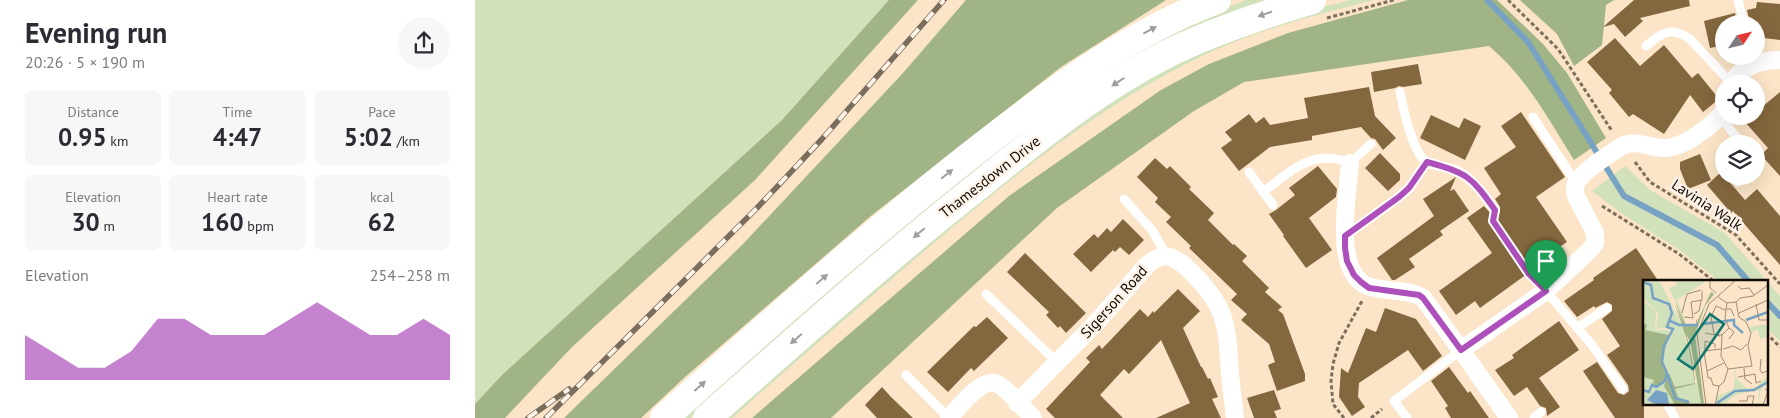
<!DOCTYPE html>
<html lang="en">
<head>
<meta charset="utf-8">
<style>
	:root { --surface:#fff; --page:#f7f7f7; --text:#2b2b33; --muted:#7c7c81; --accent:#ad50bb }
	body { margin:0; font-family:"PT Sans",sans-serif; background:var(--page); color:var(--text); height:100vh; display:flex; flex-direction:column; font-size:19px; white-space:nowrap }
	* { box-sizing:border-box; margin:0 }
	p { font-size:16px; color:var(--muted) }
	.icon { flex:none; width:28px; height:28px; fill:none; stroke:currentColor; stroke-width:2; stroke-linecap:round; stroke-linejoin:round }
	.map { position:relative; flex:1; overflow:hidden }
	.drawer { display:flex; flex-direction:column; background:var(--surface); width:475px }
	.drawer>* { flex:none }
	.needle { width:32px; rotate:55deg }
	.fabs { position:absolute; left:1240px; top:15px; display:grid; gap:10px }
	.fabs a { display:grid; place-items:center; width:50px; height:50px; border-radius:50%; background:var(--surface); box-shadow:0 5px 20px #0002; font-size:25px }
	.pin { position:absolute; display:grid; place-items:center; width:42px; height:42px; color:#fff; margin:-51px -21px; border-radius:50% 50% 50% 0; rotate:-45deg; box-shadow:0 0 5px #0007 }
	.pin .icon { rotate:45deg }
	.round { display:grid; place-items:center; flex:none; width:52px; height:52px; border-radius:26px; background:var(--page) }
	.summary { display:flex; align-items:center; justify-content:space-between; height:85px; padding:0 25px }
	h1 { font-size:28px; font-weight:800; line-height:38px }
	.metrics { display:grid; grid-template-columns:repeat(3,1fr); gap:8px; height:85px; padding:5px 25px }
	.metrics div { display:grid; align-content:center; border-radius:8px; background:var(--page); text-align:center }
	.metrics b { font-size:25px; font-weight:800 }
	.metrics small { font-size:14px; font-weight:400 }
	.metrics p { font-size:14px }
	.chart { height:140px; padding:10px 25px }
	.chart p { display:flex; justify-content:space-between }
	.chart svg { width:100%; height:90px; margin-top:5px; fill:var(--accent); opacity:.7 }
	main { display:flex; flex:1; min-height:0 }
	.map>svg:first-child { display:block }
	.green { fill:#d0e1bb }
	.forest { fill:#a0b486 }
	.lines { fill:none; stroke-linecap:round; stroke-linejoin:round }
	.stream { stroke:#77a2c3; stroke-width:6 }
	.building { fill:#83673e }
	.path { stroke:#7d6f5d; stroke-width:3; stroke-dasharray:4 2.5; stroke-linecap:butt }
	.service { stroke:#fff; stroke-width:9 }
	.minor { stroke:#fff; stroke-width:18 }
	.primary { stroke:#fff; stroke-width:28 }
	.rail-casing { stroke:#7b6d5b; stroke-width:5.5 }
	.rail { stroke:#fdf3e8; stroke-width:4; stroke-dasharray:11; stroke-linecap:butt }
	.oneway { fill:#a19d9a }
	.route-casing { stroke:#fff; stroke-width:10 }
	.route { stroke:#ad50bb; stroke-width:6 }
	.labels { text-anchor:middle; stroke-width:5; stroke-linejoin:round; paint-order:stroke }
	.street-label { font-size:15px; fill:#130b03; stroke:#fdf3e8 }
	.inset-river { fill:none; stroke:#77a2c3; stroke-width:2.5 }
	.inset-road { fill:none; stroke:#9e8d79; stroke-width:1 }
	.view { fill:#0f766e; fill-opacity:0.15; stroke:#0f766e; stroke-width:2.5 }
	.inset-edge { fill:none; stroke:#130b03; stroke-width:2.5 }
</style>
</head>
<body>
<main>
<section class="drawer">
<div class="summary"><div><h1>Evening run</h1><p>20:26 · 5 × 190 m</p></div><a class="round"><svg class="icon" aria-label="share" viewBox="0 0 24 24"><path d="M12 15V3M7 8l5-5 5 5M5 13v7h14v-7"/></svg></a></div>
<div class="metrics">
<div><p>Distance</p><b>0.95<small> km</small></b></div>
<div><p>Time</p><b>4:47</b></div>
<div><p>Pace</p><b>5:02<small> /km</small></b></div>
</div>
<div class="metrics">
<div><p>Elevation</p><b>30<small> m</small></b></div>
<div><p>Heart rate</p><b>160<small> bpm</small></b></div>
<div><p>kcal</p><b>62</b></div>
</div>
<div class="chart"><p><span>Elevation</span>254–258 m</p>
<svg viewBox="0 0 160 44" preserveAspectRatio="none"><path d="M0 44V22L10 30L20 38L30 38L40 30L50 14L60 14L70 22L80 22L90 22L100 14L110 6L120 14L130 22L140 22L150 14L160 22V44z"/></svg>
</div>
</section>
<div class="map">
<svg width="1305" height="418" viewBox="0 0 1305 418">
	<rect width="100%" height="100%" fill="#fbe4c7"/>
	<path class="green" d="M0 0H414L307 120 27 375 0 404Z
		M771 0H799L739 22 264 374 215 418H206L486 175 638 63 739 12Z
		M875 0H899C836 16 773 32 715 62 617 111 531 182 448 252 384 307 320 362 257 418H250L391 293 607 121 704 59 830 12Z
		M1150 166 1175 190 1250 233 1305 296V341L1291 328V282H1245L1206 251 1149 215 1117 191Z"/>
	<path class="forest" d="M414 0H443L280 180 97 347 30 418H0V404L27 375 307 120Z
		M491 0H691L586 67 397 215 210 377 166 418H89L268 244 428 73Z
		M933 0H1022L1068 44 1092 73 1131 138 1099 160C1074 120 1051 77 1014 46L769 82 719 111 582 208 356 418H277L534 196 686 90 734 64 813 33Z
		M1045 0H1139L1131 5 1127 45 1099 66 1082 34Z"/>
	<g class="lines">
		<path class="stream" d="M1012 0 1053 42 1149 196 1242 245 1274 282
			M1291 301 1305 316"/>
	</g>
	<path class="building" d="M1159 0H1214L1215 6 1165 18 1168 21 1150 37 1139 24 1128 27Z
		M1282 2 1305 4V40L1281 37V24H1275L1272 10 1281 8Z
		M1260 13 1262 24H1249V45L1235 48 1229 21Z
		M1140 38 1165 66 1189 45 1217 78 1223 73 1244 99 1228 112 1215 95 1189 134 1158 114 1154 117 1134 93 1137 90 1112 62Z
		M943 64 947 84 928 87 924 86 920 88 899 92 896 72Z
		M894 87 900 116 921 138 908 150 900 139 896 138 886 127 837 136V140L795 147 764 171 746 148 757 140 750 132 774 114 781 123 789 117 795 125 833 118 829 98Z
		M1305 92V176L1286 155 1293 148 1270 122 1276 116H1281V112Z
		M1046 112 1090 177 1061 197 1092 242 1049 270 1052 274 1005 308 1000 301 981 315 964 291 1017 253 992 218 1009 206 1018 216H1021L1025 213V207L1020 199 1026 194 1009 168 1041 147 1026 126Z
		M956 115 984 128 989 118 1006 126 990 160 945 138Z
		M905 153 925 174V180L913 191 890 168Z
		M1225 154 1236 180 1213 189 1205 169V162Z
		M680 158 692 169 695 166 716 187 714 189 739 213 733 220 758 245 759 244 772 256 767 261 794 288 790 292 807 307 803 310 808 314 830 374V381L802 391 793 365 800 362 794 344 766 320 772 314 756 300 762 294 714 248 716 246 691 222 696 217 680 202 683 198 662 177Z
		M843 166 862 189 861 197 834 218 857 250 831 268 808 236 809 235 794 214 801 210 820 195 814 188Z
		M1246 172 1270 200 1282 189 1305 216V265L1258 211 1256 213 1232 185Z
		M981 177 975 191 979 189 994 211 965 231 968 235 934 259 940 267 920 280H917L902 258 959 216 948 199Z
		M648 219 669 240 654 255 645 247 640 252 638 250 616 272 598 254 619 234 623 238 632 228 636 232Z
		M1161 248 1184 282H1169V418H1140L1108 371 1122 362 1143 393 1149 395 1154 391 1153 385 1132 355 1145 346 1127 319 1137 311V305L1132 302 1120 308 1119 306 1102 317 1089 301 1119 280 1118 278Z
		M550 253 611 313 591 333 585 326 583 328 571 315 574 312 532 272Z
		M703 289 725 311 708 328 726 367H727L733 379 735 378 743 397 737 399 746 418H681L715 403 686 340 654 374 649 369 625 395 648 418H580L571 409 615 362 611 358 624 345 627 349 665 309 673 317 678 311 679 313Z
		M910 308 941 319 967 356 948 371 933 350 884 383 883 397 890 407 877 416 864 397 866 368 873 373 891 328 901 332Z
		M512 317 533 338 499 371 496 368 473 392 452 372 499 326 501 327Z
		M1084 321 1104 350 1064 378 1085 407 1072 416 1071 408 1065 406 1052 387 1039 396 1020 370 1039 358 1037 355Z
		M974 367 993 393 995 391 1014 418H976L970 408 973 406 956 381Z
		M407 387 416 397 438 418H402L390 405Z
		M799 390 806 409 799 411 802 418H779L772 398Z"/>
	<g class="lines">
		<path class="path" d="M1033 0 1083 49 1137 131
			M852 18 919 0
			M1160 162 1175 182 1261 235 1305 284
			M1127 206 1204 254 1240 282
			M1019 223 1054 274 1059 279
			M1291 333 1305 347
			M869 418 858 404 856 381 858 364 864 343 887 301
			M896 418 907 409"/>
		<path class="service" d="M1263 0 1269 24
			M1171 46C1188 32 1195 26 1215 39L1256 83
			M925 92C928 108 938 155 953 163 961 167 971 167 979 169 998 176 1009 195 1020 210
			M1245 116 1267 144
			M1058 117 1101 183
			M774 172 798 205
			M1263 182 1269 176
			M788 192C817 171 836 148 875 163L896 144
			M649 199 677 230 692 256
			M870 236 924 197 935 188 952 162
			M1071 291 1117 345 1148 389
			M511 294 583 363
			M1102 328 1132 308
			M431 375 474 418
			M1192 404 1200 418
			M932 418 919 401 986 350
			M1059 418 1066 412"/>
		<path class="minor" d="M1256 84C1267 66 1285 60 1305 60
			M875 163C873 194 856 277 896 287 911 292 935 289 948 298L986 350
			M542 403 620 324 673 264C687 253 696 254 710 266 725 280 742 298 748 318 753 332 753 346 754 360 755 380 758 399 760 418
			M474 418C483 408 506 379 520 383 529 385 551 411 558 418
			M1034 418 986 350 1071 291 1116 249 1120 243V233L1101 196C1100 192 1099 189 1101 184 1105 172 1135 154 1147 146 1162 139 1174 148 1189 148 1209 148 1237 126 1249 111"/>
		<path class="primary" d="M189 418C288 329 388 240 493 157 571 96 649 35 742 0
			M232 418C323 338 412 258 507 183 565 136 625 88 692 54 739 31 787 15 837 0"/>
		<defs>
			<path id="rail" d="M53 418 94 389
				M71 418 282 208 347 139 469 0"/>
		</defs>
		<use href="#rail" class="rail-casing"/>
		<use href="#rail" class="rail"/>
	</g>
	<defs><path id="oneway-solid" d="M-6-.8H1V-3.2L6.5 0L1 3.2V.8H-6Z" transform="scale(1.25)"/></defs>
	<g class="oneway">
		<use href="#oneway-solid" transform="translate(790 14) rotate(161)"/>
		<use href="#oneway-solid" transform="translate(675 30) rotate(-28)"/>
		<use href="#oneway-solid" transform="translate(643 82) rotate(147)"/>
		<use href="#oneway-solid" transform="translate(472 174) rotate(-39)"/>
		<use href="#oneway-solid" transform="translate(444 233) rotate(140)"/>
		<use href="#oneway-solid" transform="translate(347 279) rotate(-41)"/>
		<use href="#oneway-solid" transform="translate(321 339) rotate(139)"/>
		<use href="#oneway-solid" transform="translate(225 386) rotate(-42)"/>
	</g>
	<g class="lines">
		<defs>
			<path id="route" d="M952 162C992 173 996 176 1020 210L1018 221 1054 274 1071 291 986 350 948 298 944 295 894 288 886 282 879 275 872 261 870 248V236L924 197 934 188Z"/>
		</defs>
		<use href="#route" class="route-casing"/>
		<use href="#route" class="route"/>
	</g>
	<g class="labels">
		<g class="street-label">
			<text transform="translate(515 177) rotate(-38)" y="5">Thamesdown Drive</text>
			<text transform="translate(1232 205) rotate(33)" y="5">Lavinia Walk</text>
			<text transform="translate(639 302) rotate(-48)" y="5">Sigerson Road</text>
		</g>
	</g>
	<g transform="translate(1168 280)">
		<rect width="125" height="125" fill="#fbe4c7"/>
		<path d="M16 0 40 47 51 99 52 103 32 108 54 103 58 123 61 125H0V97L11 100 9 106 13 107 22 102 26 93 19 81 21 67 31 50 24 47 30 30 24 21 10 17 9 4 0 1ZM34 0H65L34 20 44 45 26 8 33 5ZM0 2 7 5 10 18 26 25 28 33 22 48 13 49 15 32 0 19ZM0 21 13 31 12 50H26V55L2 50ZM125 44 124 57 117 59 115 50 108 52 107 47ZM92 90 93 92 92 97 104 109 113 107 125 96 123 104 118 108 115 125 116 109 93 115 80 125H73V117L91 109Z" fill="#d0e1bb"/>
		<path d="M68 12 71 14 62 26 52 55 61 123 58 124 48 66 32 21 43 45H53V38L54 42ZM31 22 43 51 48 74 52 99V104L32 109 36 119 47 122 44 125H32L21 106 26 93 32 107 52 103 44 60ZM0 43 4 45 2 50 26 55 18 82 24 93 22 101 13 107 9 105 11 100 0 97Z" fill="#a0b486"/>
		<path d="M13 110 24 113 26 124 14 125 4 120Z" fill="#77a2c3"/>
		<path class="inset-river" d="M0 2 8 5 10 18 26 24 29 33 24 47 30 49 21 66 19 82 24 93 22 101 13 107 9 105 6 112 0 110M25 40 36 45H55M103 40 125 32M59 44 91 40V45L100 53M24 93 32 118 46 122M74 123 92 111 111 110 125 102"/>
		<path class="inset-road" d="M67 0V8L73 13M95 6 98 9 106 8 111 15M75 17 84 23 93 22M93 22 97 18 110 16 125 5M84 23 83 29H88L91 36M113 24 116 40H125M39 33 44 14 58 10M96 33 125 20M51 34 56 31 58 21M41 37 50 38 48 22 59 20V11M86 48 91 52 86 59M62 53 77 56M79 55 71 54 68 37 73 26 82 30M79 55 78 76 85 89M79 55 86 48 82 38 83 29M80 69 90 66 98 70 104 64M62 70V61L72 64V68M118 79 117 90 119 93 125 91M101 88 102 99 109 104M64 91 81 83M95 97 112 94 113 103 118 101M76 106 70 105 68 98H65L61 71 78 69M96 121H104L105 116H111L109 125M63 125 54 54 66 24 93 0M72 125 76 106 81 102 85 89 109 86 105 65 108 53 103 42 96 37 93 22M120 125 125 111 122 109"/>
		<path class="view" d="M67 34 81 44 50 89 35 79Z"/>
		<rect width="125" height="125" class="inset-edge"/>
	</g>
</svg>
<div class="fabs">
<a><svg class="needle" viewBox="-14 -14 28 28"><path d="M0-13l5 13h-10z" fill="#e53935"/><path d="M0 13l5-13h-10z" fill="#7c7c81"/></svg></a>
<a><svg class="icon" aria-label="locate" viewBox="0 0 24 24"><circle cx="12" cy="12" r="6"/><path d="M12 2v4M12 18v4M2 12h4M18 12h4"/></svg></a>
<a><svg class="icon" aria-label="layers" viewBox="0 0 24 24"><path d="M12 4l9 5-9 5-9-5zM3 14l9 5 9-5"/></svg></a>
</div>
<div class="pin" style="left:1071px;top:291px;background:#1e9e55"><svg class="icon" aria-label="arrive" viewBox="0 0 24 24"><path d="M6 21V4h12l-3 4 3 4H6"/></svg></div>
</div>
</main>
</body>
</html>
